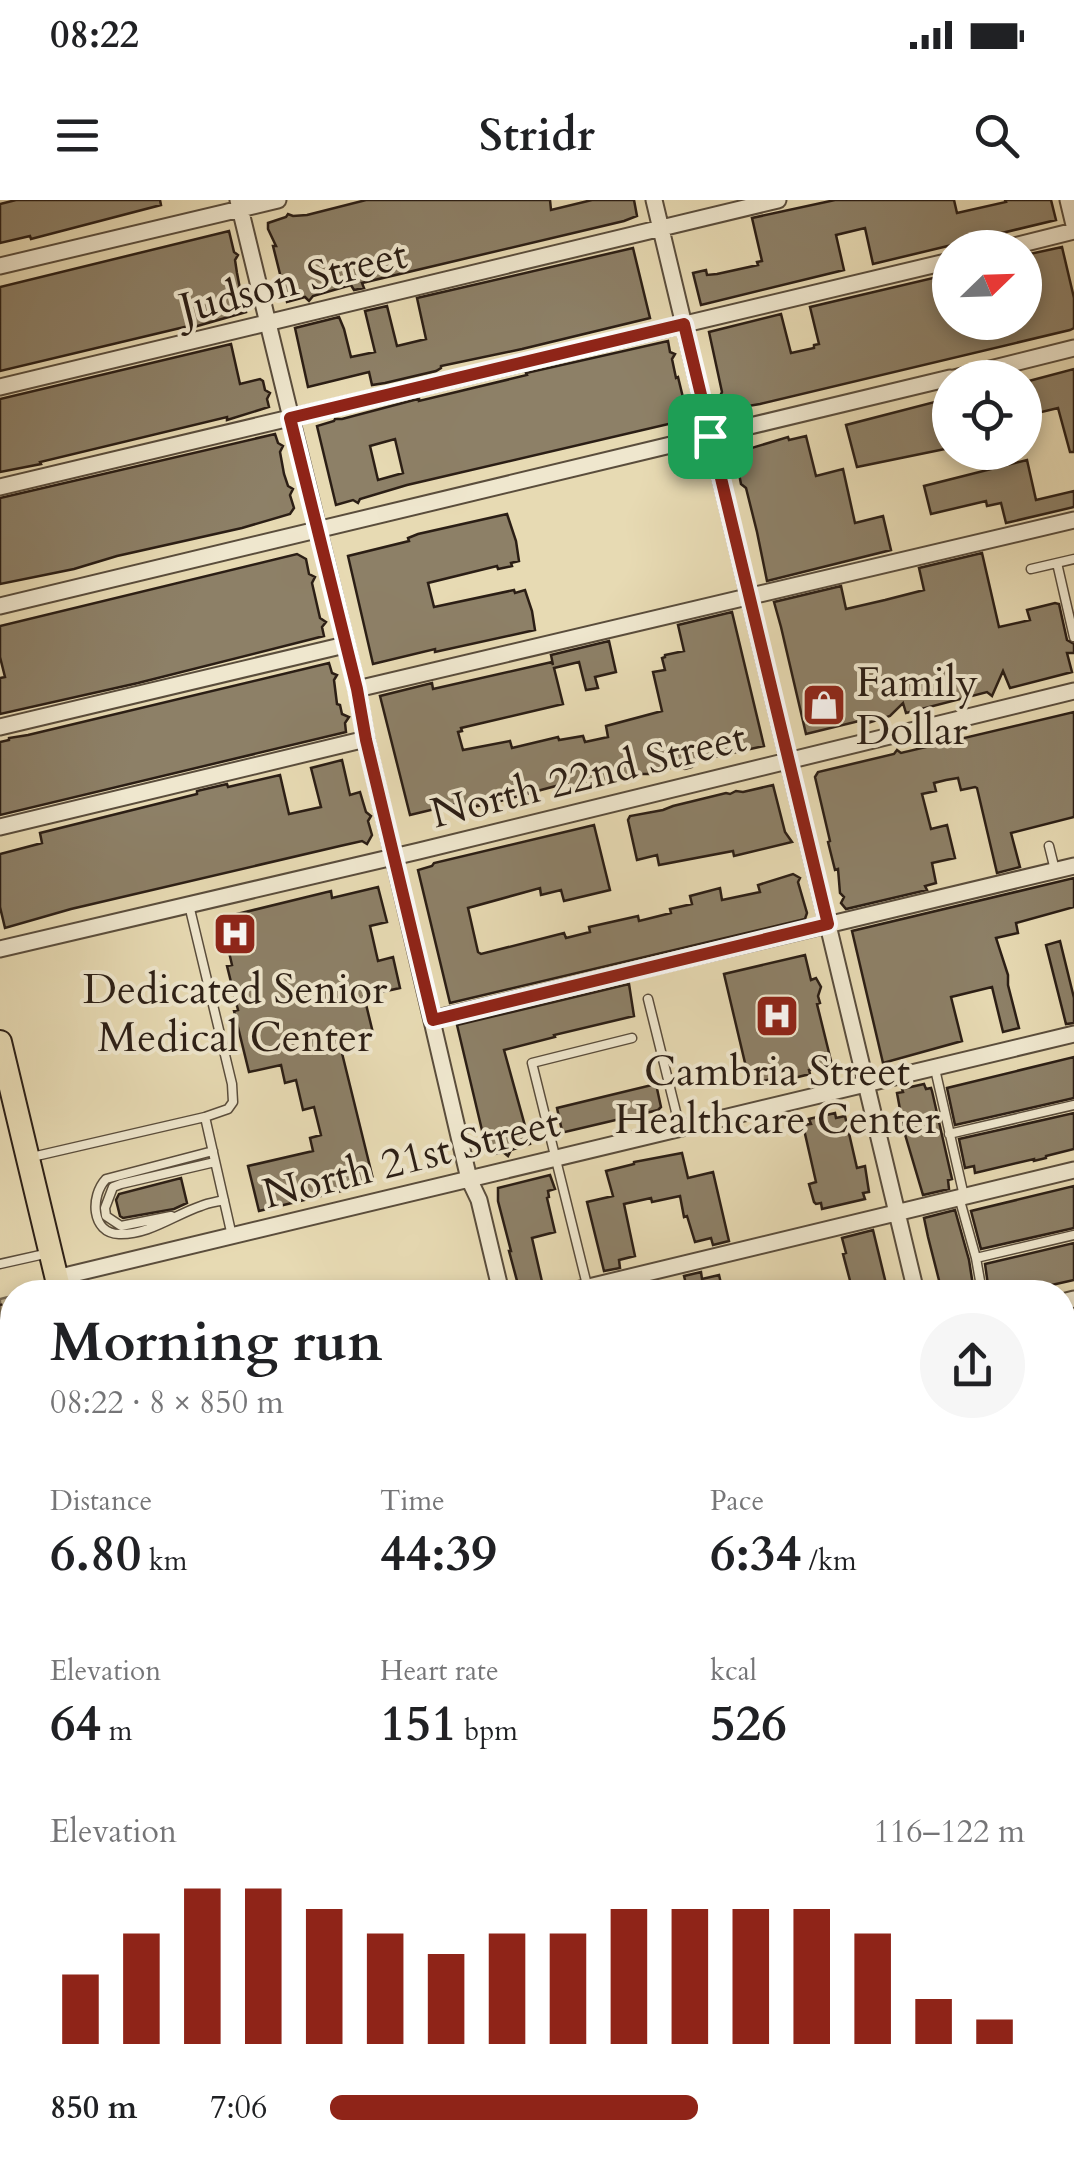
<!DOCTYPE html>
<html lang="en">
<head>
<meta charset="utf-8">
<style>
	:root { --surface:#fff; --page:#f6f6f6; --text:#202124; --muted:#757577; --accent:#8f2418 }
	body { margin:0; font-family:Cardo,serif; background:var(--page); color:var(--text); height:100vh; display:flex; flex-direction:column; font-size:38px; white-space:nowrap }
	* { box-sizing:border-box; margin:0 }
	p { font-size:32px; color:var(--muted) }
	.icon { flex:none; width:55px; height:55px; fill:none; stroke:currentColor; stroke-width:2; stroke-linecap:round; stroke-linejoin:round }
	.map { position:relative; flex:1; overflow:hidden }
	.panel { position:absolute; left:0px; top:1080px; width:1075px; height:888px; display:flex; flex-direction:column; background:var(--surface); border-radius:40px 40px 0 0; box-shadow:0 5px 15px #0003 }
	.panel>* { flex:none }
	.needle { width:65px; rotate:67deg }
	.tools { position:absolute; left:932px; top:30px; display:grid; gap:20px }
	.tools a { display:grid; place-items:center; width:110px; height:110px; border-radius:50%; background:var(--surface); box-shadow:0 5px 15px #0003; font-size:50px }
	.pin { position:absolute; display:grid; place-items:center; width:85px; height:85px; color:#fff; margin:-42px; border-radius:20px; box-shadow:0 5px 15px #0006 }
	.round { display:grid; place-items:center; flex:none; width:105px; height:105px; border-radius:52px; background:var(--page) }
	.head { display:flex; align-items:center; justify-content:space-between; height:170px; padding:0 50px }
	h1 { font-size:55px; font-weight:700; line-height:75px }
	.figures { display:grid; grid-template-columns:repeat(3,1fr); gap:15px; height:170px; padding:10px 50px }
	.figures div { display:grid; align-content:center }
	.figures b { font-size:50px; font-weight:700 }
	.figures small { font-size:28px; font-weight:400 }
	.figures p { font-size:28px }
	.chart { height:280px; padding:20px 50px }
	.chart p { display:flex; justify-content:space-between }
	.chart svg { width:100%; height:180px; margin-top:10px; stroke:var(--accent); stroke-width:6 }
	ul { padding:0 50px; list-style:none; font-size:32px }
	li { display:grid; grid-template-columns:160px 120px 1fr; align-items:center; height:75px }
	li i { height:25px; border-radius:12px; background:var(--accent) }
	.status { display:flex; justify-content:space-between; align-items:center; height:70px; padding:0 50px; background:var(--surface); direction:ltr }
	.status svg { height:28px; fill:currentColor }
	header { display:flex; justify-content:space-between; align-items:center; height:130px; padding:0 50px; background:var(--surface); font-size:45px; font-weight:700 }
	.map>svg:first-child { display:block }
	.green { fill:#c7ba98; stroke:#796c56; stroke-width:2.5 }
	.building { fill:#8d8067; stroke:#2b1e15; stroke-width:2.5; fill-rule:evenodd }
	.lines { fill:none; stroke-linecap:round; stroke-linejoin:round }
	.service-casing { stroke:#5a4d3c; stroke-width:11 }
	.minor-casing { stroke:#5a4d3c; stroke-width:19 }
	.tertiary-casing { stroke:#5a4d3c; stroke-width:21 }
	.primary-casing { stroke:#2b1e15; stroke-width:26 }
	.path { stroke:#2b1e15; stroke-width:2.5; stroke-dasharray:2.5 5; stroke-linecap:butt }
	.service { stroke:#efe7ce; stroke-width:8 }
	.minor { stroke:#efe7ce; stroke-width:15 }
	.tertiary { stroke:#efe7ce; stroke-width:18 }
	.primary { stroke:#e7dab3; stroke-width:22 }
	.rail-casing { stroke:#2b1e15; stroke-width:9 }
	.rail { stroke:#efe7ce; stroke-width:5; stroke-dasharray:15; stroke-linecap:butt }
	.route-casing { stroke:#fff; stroke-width:20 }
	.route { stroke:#8f2418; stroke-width:12 }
	.labels { text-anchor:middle; stroke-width:8; stroke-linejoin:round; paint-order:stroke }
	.street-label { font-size:42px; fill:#2b1e15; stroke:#efe7ce }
	.poi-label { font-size:42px; fill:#2b1e15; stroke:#efe7ce }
</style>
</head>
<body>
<div class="status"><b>08:22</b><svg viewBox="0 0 49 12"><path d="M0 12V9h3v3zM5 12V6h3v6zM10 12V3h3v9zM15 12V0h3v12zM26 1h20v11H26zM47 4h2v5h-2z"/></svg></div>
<header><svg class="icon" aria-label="menu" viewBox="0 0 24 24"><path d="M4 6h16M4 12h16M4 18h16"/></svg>Stridr<svg class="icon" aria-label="search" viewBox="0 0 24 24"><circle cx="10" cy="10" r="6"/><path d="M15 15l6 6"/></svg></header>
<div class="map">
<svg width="1074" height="1967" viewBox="0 0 1074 1967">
	<rect width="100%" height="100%" fill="#e7dab3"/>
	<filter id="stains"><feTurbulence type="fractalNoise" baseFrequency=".002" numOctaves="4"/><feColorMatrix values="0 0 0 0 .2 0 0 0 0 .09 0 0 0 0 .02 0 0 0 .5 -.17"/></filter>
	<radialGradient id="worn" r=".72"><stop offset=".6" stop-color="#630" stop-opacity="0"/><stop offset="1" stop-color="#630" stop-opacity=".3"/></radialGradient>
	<path class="green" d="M12 1096V1465L0 1456V1099Z
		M0 1842 12 1853V1955H129L143 1967H0Z
		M721 1955H874L877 1967H724Z"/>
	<path class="building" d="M16 0H160L161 5 31 39 30 36 0 43V4Z
		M366 0H550L551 10 592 0H634L637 16 624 21 362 83 364 88 354 90 351 85 313 96 309 101 305 97 287 102 273 46H276L268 29V23L286 17 288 14 293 16 307 15Z
		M835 0H954L957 13 1006 2 1005 0H1051L1056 20 873 64 865 28 836 35 844 70 701 105 693 73 706 70 707 75 717 74 758 65 757 62 762 61 752 18Z
		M229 31 234 52 238 55 235 60 237 73 241 94 247 97 244 103 246 112 194 127 193 125 0 171V87Z
		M1062 47 1074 98V128L1070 130 760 204 725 210 727 203 719 198 722 192 709 132 781 114 791 153 814 148V145L819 144 810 107 950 74V122H1025V55Z
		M633 48 650 118 522 149 441 166V168L436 171 385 183 372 185 369 172 308 187 295 128 339 117 344 129 351 157 375 152 365 111 387 106 397 146 426 139 417 98Z
		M668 141 670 152 675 154 672 159 676 178 678 177 688 218 679 230 677 222 407 285 360 299 358 303 353 300 336 305 317 226 334 221 335 219H342L414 200 419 199V201L527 175 526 173ZM395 239 403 273 378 280 370 246Z
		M231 144 240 184 260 179 263 181 265 190 270 193 267 199 269 207 227 220V217L40 262 41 264 0 272V199Z
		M1074 169V252H1070L1058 208 1025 216V182Z
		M950 198V248L857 267 846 225Z
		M275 234 278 243 283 246 280 252 284 274 288 286 293 289 290 295 294 308 290 314 242 328 117 356 74 369 0 384V298Z
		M806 236 816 276 843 269 855 323 883 316 891 350 767 381 757 332 746 288 741 284 735 253 788 237 789 240Z
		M1027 260 1036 300 1074 291V307L1006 323 1001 303 987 306 986 301 931 314 924 286Z
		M507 314 516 341 519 361 511 363 512 366 498 369 497 366 428 383 434 407 514 390 515 393 525 390 532 411 535 430 435 452V449L373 464 348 356 409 341 408 338 418 334Z
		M982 353 999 427 1030 420 1027 410 1055 403 1059 404 1067 440 1074 444V453H1067L1072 472 1010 488 1003 471 992 496 987 492 906 513 903 503 890 516 865 524 859 521 806 534 781 427 774 402 841 386 846 409 885 400 924 390 919 368Z
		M297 354 306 359 309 374 315 377 312 383 320 418 326 422 322 427 324 436 138 483 0 514V478L5 477 0 457V426Z
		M732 412 764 546 696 561 692 567 685 569 680 566 665 569 657 574H641L571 590 567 583 489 604 466 608 464 602 410 615 380 496 432 483 433 489 552 462 553 465 551 455 609 441 616 472 595 477 598 488 586 490 579 462 554 468 563 504 461 528 462 531 458 532 463 550 510 541 512 548 558 537 559 540 583 536 585 542 608 537 606 526 662 511 653 472 665 470 662 458 665 457V455L684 451 678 425Z
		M329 463 332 473 337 475 334 480 337 504 340 505 342 514 349 517 345 523 346 532 0 615V542L9 540V538L28 535Z
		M1074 512V617L1011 633 1020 667 997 673 977 588 975 587 961 590 958 578 946 580 934 583 936 591 922 594 931 629 947 625 955 658 932 663 936 683 925 686 927 690 846 709 841 703 844 697 840 693 838 669 835 670 828 642 830 641 815 577 818 572 894 554 897 550 901 553Z
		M342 560 350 595 360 592 366 612 371 616 368 621 372 635 367 644 362 641 340 646 71 709 5 728 0 707V654L42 643 40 633 197 594V591L227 584 228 587 280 575 289 614 321 607 311 568Z
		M773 585 785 632 792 642 734 656 733 651 659 665 657 655 637 660 628 620 630 616 663 610 673 606 726 593 730 594 736 591 743 592Z
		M594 625 610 690 564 701 561 690 541 695 540 688 468 708 478 752 481 754 564 733 566 738 590 732 589 727 638 716 639 721 671 713 670 709 692 704 690 696 720 688 722 700 760 692 758 685 793 674 800 678 798 682 807 713 805 719 450 803 418 670 432 666 434 663Z
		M1074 678V707L1016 723 1018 733 996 738 1008 775V785L1019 828 1003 832 992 787 951 797 962 841 883 863 852 731Z
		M378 687 387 722 370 726 378 761 393 757 400 788 364 796 373 833 339 841 374 983 259 1011 248 966 313 951 310 938 321 935 314 907 303 910 296 880 285 883 281 865 249 872 234 811 238 810 227 766 232 765 221 718 331 691 332 698Z
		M1060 741 1074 798V823L1066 824 1046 745Z
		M805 755 811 780 816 778 821 787 818 796 820 803 817 804 832 865 809 870 810 874 794 878 793 874 750 884 724 774Z
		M629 784 634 816 554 835 555 837 504 850 530 944 511 950 508 956 503 952 495 954 488 951 485 943 457 825Z
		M1074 857V898L955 925 947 888Z
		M656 884 661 907 658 910 565 932 562 931 557 908Z
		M924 884 926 889 931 888 932 891 952 979 948 980 949 989 923 995 904 931 897 893 903 892 902 889Z
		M835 913 836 918 845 916 857 968 865 966 869 992 863 993 865 999 822 1009 821 1003 816 1004 814 1002 809 984 816 982 803 925 811 924 809 919Z
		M1074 913V949L1046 956V958L1034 961V959L975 973 974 966 965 968 959 939Z
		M682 953 688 978 713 972 729 1041 713 1045 711 1038 695 1042 687 1016 684 1017 680 996 652 1002 651 998 624 1004 635 1056 619 1060 620 1068 604 1071 587 1002 613 996 606 971 634 964V962Z
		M550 975 555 989 548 991 549 997 547 998 555 1032 532 1038 543 1086 520 1092 509 1051H511L498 1001V988Z
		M181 978 187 1003 174 1009 123 1018 120 1016 116 1000 119 994Z
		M1074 986V1028L981 1049 971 1011Z
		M955 1010 969 1060 974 1092H942L928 1037 924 1018Z
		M873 1030 888 1092H853L843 1054 846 1053 842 1038Z
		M1074 1043V1080L1034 1089 1035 1092H989L985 1064Z
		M701 1072 702 1079 719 1075 723 1092H688L684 1076Z
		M0 1630 12 1639V1703L0 1694Z
		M377 1955H457L446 1967H366Z
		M655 1955H691L694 1967H646Z
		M883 1955H980L981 1960 952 1967H885Z"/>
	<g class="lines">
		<defs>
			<path id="service" d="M1057 363 1074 437
				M1031 369 1074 359
				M1049 646 1055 670
				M648 799 680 928
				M935 869 964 996
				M205 917 232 1036
				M949 934 1074 905
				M213 951 106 979C90 996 91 1033 119 1034 149 1035 174 1015 201 1006 208 1003 216 1002 224 1000
				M32 957 205 917 228 909 233 902 232 884 189 705
				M959 997 976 1058 982 1092
				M171 1016 121 1026 106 1016 105 1008 113 987 121 984 215 962
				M976 1058 1074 1035
				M0 1064 49 1053
				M588 1089 532 863 632 838
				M1062 1165 1074 1162
				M1062 1824 1074 1820
				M1062 1888 1064 1894
				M1071 1918 1074 1926
				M1066 1967 1074 1965"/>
			<path id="minor" d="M238 0 357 489 366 539 469 979 479 1000 501 1092
				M654 0 916 1092
				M1068 0 1074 25
				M1006 48 1074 31
				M0 66 278 0
				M954 178 1074 148
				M0 187 778 0
				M0 287 950 61
				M0 406 950 178
				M357 489 1074 320
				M0 527 345 445
				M0 627 366 539
				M0 749 419 651 1074 491
				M433 819 1074 666
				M56 1078 1074 834
				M568 1092 1074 970
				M1062 1102 1074 1099
				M1062 1238 1074 1235
				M1062 1570 1074 1568
				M1062 1703 1074 1751
				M705 1955 708 1967"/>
			<path id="tertiary" d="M0 1482 12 1490
				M560 1955 574 1967"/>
			<path id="primary" d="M0 842 60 1092
				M265 1955 268 1967"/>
		</defs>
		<use href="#service" class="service-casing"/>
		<use href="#minor" class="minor-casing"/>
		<use href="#tertiary" class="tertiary-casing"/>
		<use href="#primary" class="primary-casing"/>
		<path class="path" d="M0 1105 12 1102"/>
		<use href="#service" class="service"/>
		<use href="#minor" class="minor"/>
		<use href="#tertiary" class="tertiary"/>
		<use href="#primary" class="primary"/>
		<defs>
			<path id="rail" d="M0 1739 12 1749
				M0 1758 12 1769
				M212 1955 226 1967
				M239 1955 253 1967
				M267 1955 281 1967"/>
		</defs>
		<use href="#rail" class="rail-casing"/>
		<use href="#rail" class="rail"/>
	</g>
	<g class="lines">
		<defs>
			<path id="route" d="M684 124 828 724 433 820 366 540 357 489 290 218Z"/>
		</defs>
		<use href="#route" class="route-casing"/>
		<use href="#route" class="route"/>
	</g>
	<defs>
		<symbol id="shop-square" viewBox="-11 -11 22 22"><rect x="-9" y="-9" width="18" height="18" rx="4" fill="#8f2418" stroke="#efe7ce"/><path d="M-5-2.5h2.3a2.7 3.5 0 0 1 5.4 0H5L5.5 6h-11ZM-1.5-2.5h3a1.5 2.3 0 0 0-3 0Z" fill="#fff"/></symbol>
		<symbol id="hospital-square" viewBox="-11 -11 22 22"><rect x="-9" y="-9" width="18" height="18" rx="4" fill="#8f2418" stroke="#efe7ce"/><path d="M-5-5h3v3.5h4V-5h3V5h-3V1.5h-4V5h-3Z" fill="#fff"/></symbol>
	</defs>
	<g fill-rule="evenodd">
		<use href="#shop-square" x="799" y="480" width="50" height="50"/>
		<use href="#hospital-square" x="210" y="709" width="50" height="50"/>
		<use href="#hospital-square" x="752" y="791" width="50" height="50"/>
	</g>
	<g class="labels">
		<g class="street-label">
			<text transform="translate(293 80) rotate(-14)" y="15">Judson Street</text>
			<text transform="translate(588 574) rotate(-14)" y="15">North 22nd Street</text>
			<text transform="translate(411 957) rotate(-14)" y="15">North 21st Street</text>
		</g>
		<g class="poi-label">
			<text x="856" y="496" text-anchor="start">Family<tspan x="856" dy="48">Dollar</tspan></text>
			<text x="235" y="803">Dedicated Senior<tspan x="235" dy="48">Medical Center</tspan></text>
			<text x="777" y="885">Cambria Street<tspan x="777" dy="48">Healthcare Center</tspan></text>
		</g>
	</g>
	<rect width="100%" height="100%" filter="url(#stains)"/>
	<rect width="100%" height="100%" fill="url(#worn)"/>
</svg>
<div class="tools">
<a><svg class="needle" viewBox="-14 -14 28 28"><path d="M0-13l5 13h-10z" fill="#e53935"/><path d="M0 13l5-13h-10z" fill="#757577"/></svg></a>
<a><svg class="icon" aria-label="locate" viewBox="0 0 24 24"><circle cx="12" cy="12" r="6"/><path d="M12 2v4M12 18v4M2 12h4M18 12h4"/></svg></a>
</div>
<div class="pin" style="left:710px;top:236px;background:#1e9e55"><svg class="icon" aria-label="arrive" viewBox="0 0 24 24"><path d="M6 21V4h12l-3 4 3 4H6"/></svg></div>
<section class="panel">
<div class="head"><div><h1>Morning run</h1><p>08:22 · 8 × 850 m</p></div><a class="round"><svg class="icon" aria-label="share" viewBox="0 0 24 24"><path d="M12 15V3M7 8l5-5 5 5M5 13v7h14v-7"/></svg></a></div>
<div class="figures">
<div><p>Distance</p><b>6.80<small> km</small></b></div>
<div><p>Time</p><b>44:39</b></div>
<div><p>Pace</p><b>6:34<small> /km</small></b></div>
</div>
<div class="figures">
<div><p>Elevation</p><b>64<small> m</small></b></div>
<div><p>Heart rate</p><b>151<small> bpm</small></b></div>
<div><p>kcal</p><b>526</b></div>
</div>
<div class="chart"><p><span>Elevation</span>116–122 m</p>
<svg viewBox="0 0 160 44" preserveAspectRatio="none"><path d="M5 44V27M15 44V17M25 44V6M35 44V6M45 44V11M55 44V17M65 44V22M75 44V17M85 44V17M95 44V11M105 44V11M115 44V11M125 44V11M135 44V17M145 44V33M155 44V38"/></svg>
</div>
<ul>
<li><b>850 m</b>7:06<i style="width:53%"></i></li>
</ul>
</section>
</div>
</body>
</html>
